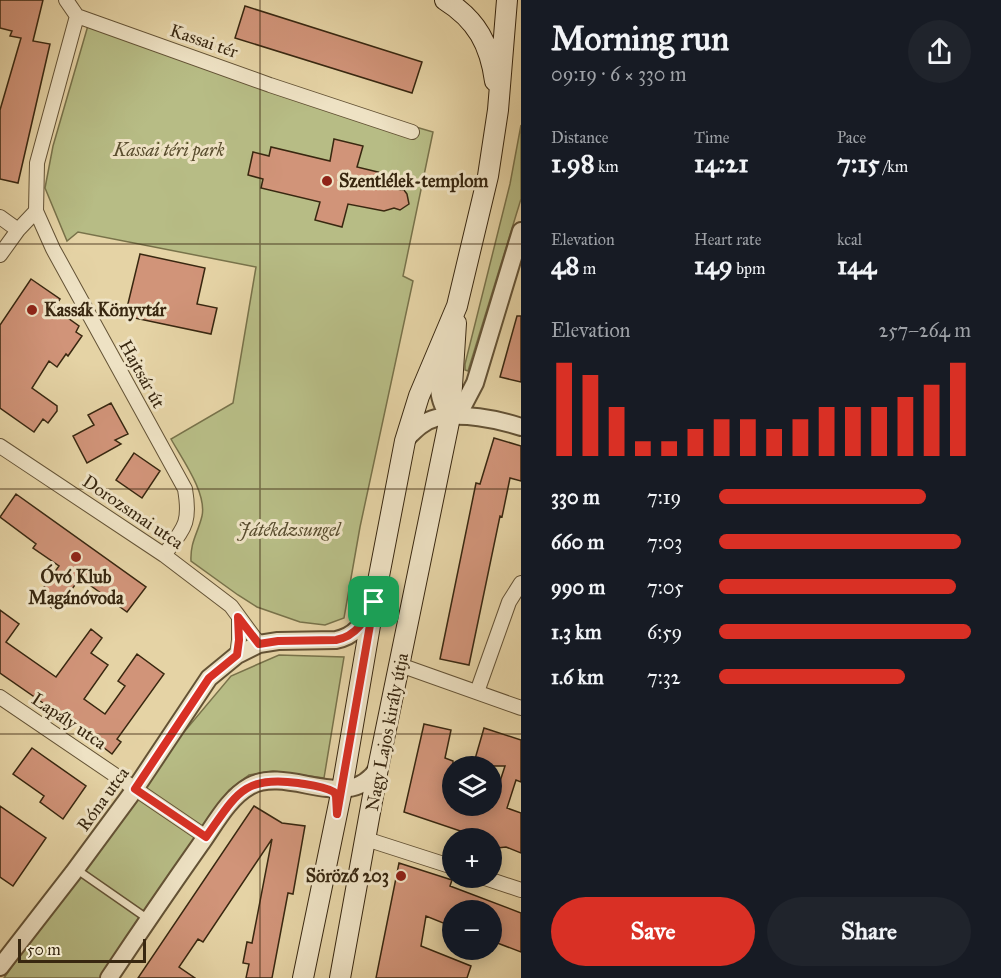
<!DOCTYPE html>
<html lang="en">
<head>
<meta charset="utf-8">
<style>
	:root { --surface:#171b24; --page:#20242c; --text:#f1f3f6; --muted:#9ea1a6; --accent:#d93025 }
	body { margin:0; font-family:"IM FELL Great Primer",serif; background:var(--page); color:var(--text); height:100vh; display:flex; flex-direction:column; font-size:22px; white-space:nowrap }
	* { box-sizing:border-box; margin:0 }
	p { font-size:20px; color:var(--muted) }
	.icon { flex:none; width:33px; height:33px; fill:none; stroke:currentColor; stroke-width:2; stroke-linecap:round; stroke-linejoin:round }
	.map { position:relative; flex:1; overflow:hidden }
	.sheet { display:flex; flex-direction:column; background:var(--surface); width:480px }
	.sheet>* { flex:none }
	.tools { position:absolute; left:442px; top:756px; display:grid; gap:12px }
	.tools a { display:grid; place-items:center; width:60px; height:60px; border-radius:50%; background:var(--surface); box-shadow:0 3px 15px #0003; font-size:30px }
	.scale { position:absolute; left:18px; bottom:15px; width:128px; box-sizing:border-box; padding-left:6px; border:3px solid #382710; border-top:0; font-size:16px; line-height:21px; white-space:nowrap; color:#382710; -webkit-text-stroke:4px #eee2c4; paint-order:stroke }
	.pin { position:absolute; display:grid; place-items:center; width:51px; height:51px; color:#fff; margin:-26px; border-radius:12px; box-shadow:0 3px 9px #0006 }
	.round { display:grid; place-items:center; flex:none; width:63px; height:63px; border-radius:32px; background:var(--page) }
	.head { display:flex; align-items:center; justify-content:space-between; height:102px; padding:0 30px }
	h1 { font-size:33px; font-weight:800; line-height:45px }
	.figures { display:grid; grid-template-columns:repeat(3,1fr); gap:9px; height:102px; padding:6px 30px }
	.figures div { display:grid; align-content:center }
	.figures b { font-size:26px; font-weight:800 }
	.figures small { font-size:16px; font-weight:400 }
	.figures p { font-size:16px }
	.chart { height:168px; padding:12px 30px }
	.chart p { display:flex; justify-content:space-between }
	.chart svg { width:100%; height:108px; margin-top:6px; stroke:var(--accent); stroke-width:6 }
	.primary-button { display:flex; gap:12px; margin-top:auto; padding:12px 30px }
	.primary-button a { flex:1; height:69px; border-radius:36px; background:var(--accent); color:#fff; font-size:24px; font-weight:800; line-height:69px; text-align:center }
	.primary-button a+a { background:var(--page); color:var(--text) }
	ul { padding:0 30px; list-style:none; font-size:20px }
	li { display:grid; grid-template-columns:96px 72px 1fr; align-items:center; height:45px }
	li i { height:15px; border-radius:8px; background:var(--accent) }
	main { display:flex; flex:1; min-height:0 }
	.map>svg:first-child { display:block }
	.green { fill:#b7bc85; stroke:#78724a; stroke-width:1.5 }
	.building { fill:#d19479; stroke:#382710; stroke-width:1.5 }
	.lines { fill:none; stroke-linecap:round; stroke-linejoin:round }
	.service-casing { stroke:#635235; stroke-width:10 }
	.minor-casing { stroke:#635235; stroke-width:16 }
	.tertiary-casing { stroke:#635235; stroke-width:20 }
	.secondary-casing { stroke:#382710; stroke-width:22 }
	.service { stroke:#eee2c4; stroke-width:7 }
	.minor { stroke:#eee2c4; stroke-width:14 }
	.tertiary { stroke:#eee2c4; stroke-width:16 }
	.secondary { stroke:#eee2c4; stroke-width:20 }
	.route-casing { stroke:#fff; stroke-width:12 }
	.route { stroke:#d93025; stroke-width:8 }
	.grid { fill:none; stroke:#382710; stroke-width:1.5; stroke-opacity:0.55 }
	.poi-dot { fill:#8f2418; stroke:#eee2c4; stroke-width:2 }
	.labels { text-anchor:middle; stroke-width:6; stroke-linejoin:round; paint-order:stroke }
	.street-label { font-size:18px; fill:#382710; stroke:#eee2c4 }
	.park-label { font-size:18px; font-style:italic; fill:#584c2d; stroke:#eee2c4 }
	.poi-label { font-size:18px; font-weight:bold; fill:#382710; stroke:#eee2c4; text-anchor:start }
</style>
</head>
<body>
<main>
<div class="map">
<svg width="521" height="978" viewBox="0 0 521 978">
	<rect width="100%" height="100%" fill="#e5d3a5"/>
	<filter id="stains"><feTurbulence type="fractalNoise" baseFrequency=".00333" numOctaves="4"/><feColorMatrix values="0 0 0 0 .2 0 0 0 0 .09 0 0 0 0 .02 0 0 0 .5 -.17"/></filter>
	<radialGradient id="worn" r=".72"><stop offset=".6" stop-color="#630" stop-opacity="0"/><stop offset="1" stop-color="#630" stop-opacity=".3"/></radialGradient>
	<path class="green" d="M89 22 246 77 433 132 403 276 413 281 360 527 344 618 325 625 300 622 257 607 238 595 191 561C190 542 198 533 202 516 207 493 182 459 171 439L233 403 256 267 78 232 67 241 45 188 53 146Z
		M521 125V199L468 371 465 370V364L510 184Z
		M279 655 344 657 324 778 273 771 249 775 229 790 102 978H4L137 788 231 676Z"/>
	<path class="building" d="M0 0H43L33 41 50 44 18 183 0 179V110L21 38 10 36 12 31 0 28Z
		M245 6 422 62 412 93 235 38Z
		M334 139 363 146 357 167 386 174 394 183 396 189 404 190 407 194 409 204 400 210 394 208 384 211 348 204 342 227 315 220 320 202 261 188 263 179 248 175 253 152 269 156 271 147 330 161Z
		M140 254 205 268 197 304 217 308 211 334 125 316Z
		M31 279 60 299 54 308 79 326 76 332 82 336 68 356 66 354 57 367 49 361 32 388 57 406V411L48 423 43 419 34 432 0 408V325Z
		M517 316H521V382L500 377Z
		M111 403 128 434 115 440 121 444 87 463 73 436 94 425 88 415Z
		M494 438 521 446V481L510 478 502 517 500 516 469 665 440 659 476 483 480 484Z
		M134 453 160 471 142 498 116 480Z
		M16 494 146 587 127 612 80 578 56 611 37 597 59 566 33 548 36 544 0 517Z
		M0 610 19 624 6 642 56 677 91 629 102 638 91 653 108 665 84 699 105 714 125 686 118 681 137 654 164 674 117 739 121 742 112 754 82 731 84 729 60 712 59 714 0 673Z
		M424 724 451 730 445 758 453 761V806H492L505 766H473L484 728 521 740V782L516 780 507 808 521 813V853L506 847 497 848 492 842V838H481L404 812Z
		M32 748 86 786 63 819 40 802 44 796 13 774Z
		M0 806 46 838 13 886 0 877Z
		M254 806 282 823 305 826 293 894 288 893 272 978H246L249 964 243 963 247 942 252 943 272 839 203 942 198 939 179 967 195 978H138Z
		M399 863 452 880 450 886 521 913V952L492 941V910H453V927L426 916 421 946 471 966 467 978H376Z"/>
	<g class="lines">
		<defs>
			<path id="service" d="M76 869 148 919"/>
			<path id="minor" d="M66 0 77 16
				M77 16 270 85 412 132
				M36 211 53 249 185 489C191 524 184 528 164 555
				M0 217 18 230
				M0 255 18 230 36 211 37 163 77 16
				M0 446 164 555 231 606 259 644
				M237 655 239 640V619
				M400 665 521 708
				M477 692 509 602 521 583
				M0 697 206 837
				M366 839 453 867
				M485 878 521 890"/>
			<path id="tertiary" d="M444 352C437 374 435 398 450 417
				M450 417 464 404 475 383 521 231
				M405 440C414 431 423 421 436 418 461 412 497 419 521 427
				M0 967 73 873 135 789 209 678 237 655 259 644 278 641 336 640C355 636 363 624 371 608
				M109 978C139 933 169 889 200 845 214 826 228 798 250 786 289 765 349 815 378 768"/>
			<path id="secondary" d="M445 0C477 20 490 45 495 81
				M303 978 342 789 374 602 405 441 419 396 457 306 488 176 498 110 507 0
				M340 978 378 768 450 417 456 323"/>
		</defs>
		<use href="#service" class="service-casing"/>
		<use href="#minor" class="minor-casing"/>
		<use href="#tertiary" class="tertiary-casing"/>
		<use href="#secondary" class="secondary-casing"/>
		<use href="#service" class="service"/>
		<use href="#minor" class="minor"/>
		<use href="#tertiary" class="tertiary"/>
		<use href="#secondary" class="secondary"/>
	</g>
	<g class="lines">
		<defs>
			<path id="route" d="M374 602 337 814 336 796 334 792C323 786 310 785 298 783 243 775 236 795 206 837L135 789 209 678 237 655 239 640 238 617 259 644 278 641 336 640C357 636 365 620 374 602Z"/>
		</defs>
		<use href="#route" class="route-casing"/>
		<use href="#route" class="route"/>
	</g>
	<path class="grid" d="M260 0V978M0 244H521M0 489H521M0 734H521"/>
	<g class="poi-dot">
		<circle cx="327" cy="181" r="6"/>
		<circle cx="32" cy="310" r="6"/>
		<circle cx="76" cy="557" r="6"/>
		<circle cx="401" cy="876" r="6"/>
	</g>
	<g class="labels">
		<g class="street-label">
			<text transform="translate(204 41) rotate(19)" y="6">Kassai tér</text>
			<text transform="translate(142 374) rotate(61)" y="6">Hajtsár út</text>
			<text transform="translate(133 512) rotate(34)" y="6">Dorozsmai utca</text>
			<text transform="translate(69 721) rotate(34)" y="6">Lapály utca</text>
			<text transform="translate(387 732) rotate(-79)" y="6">Nagy Lajos király útja</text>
			<text transform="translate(103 799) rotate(-54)" y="6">Róna utca</text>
		</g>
		<g class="park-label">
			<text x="169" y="156">Kassai téri park</text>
			<text x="289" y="536">Játékdzsungel</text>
		</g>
		<g class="poi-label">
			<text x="339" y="187">Szentlélek-templom</text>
			<text x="44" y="316">Kassák Könyvtár</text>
			<text x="76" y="583" text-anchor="middle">Óvó Klub<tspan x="76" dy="21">Magánóvoda</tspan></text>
			<text x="389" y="882" text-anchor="end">Söröző 203</text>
		</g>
	</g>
	<rect width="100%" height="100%" filter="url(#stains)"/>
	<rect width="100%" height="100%" fill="url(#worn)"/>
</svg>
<div class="tools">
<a><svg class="icon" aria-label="layers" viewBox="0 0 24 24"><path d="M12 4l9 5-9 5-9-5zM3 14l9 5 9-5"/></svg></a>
<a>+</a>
<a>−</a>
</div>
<div class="scale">50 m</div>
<div class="pin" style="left:374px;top:602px;background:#1e9e55"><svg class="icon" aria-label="arrive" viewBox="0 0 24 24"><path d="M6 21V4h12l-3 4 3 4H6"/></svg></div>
</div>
<section class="sheet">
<div class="head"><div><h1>Morning run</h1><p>09:19 · 6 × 330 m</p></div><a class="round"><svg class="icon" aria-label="share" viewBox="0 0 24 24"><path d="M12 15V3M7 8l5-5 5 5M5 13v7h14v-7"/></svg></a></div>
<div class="figures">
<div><p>Distance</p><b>1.98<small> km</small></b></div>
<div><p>Time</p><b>14:21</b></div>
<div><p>Pace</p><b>7:15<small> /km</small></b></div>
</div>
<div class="figures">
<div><p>Elevation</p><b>48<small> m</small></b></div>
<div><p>Heart rate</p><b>149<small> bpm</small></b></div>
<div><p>kcal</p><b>144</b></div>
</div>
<div class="chart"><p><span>Elevation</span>257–264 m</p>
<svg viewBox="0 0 160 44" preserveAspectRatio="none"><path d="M5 44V6M15 44V11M25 44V24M35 44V38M45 44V38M55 44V33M65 44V29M75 44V29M85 44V33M95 44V29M105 44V24M115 44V24M125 44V24M135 44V20M145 44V15M155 44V6"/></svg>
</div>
<ul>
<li><b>330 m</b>7:19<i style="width:82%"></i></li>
<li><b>660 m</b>7:03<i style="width:96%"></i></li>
<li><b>990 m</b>7:05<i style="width:94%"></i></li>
<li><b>1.3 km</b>6:59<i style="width:100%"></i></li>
<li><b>1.6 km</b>7:32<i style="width:74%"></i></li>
</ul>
<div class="primary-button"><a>Save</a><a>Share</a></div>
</section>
</main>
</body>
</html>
